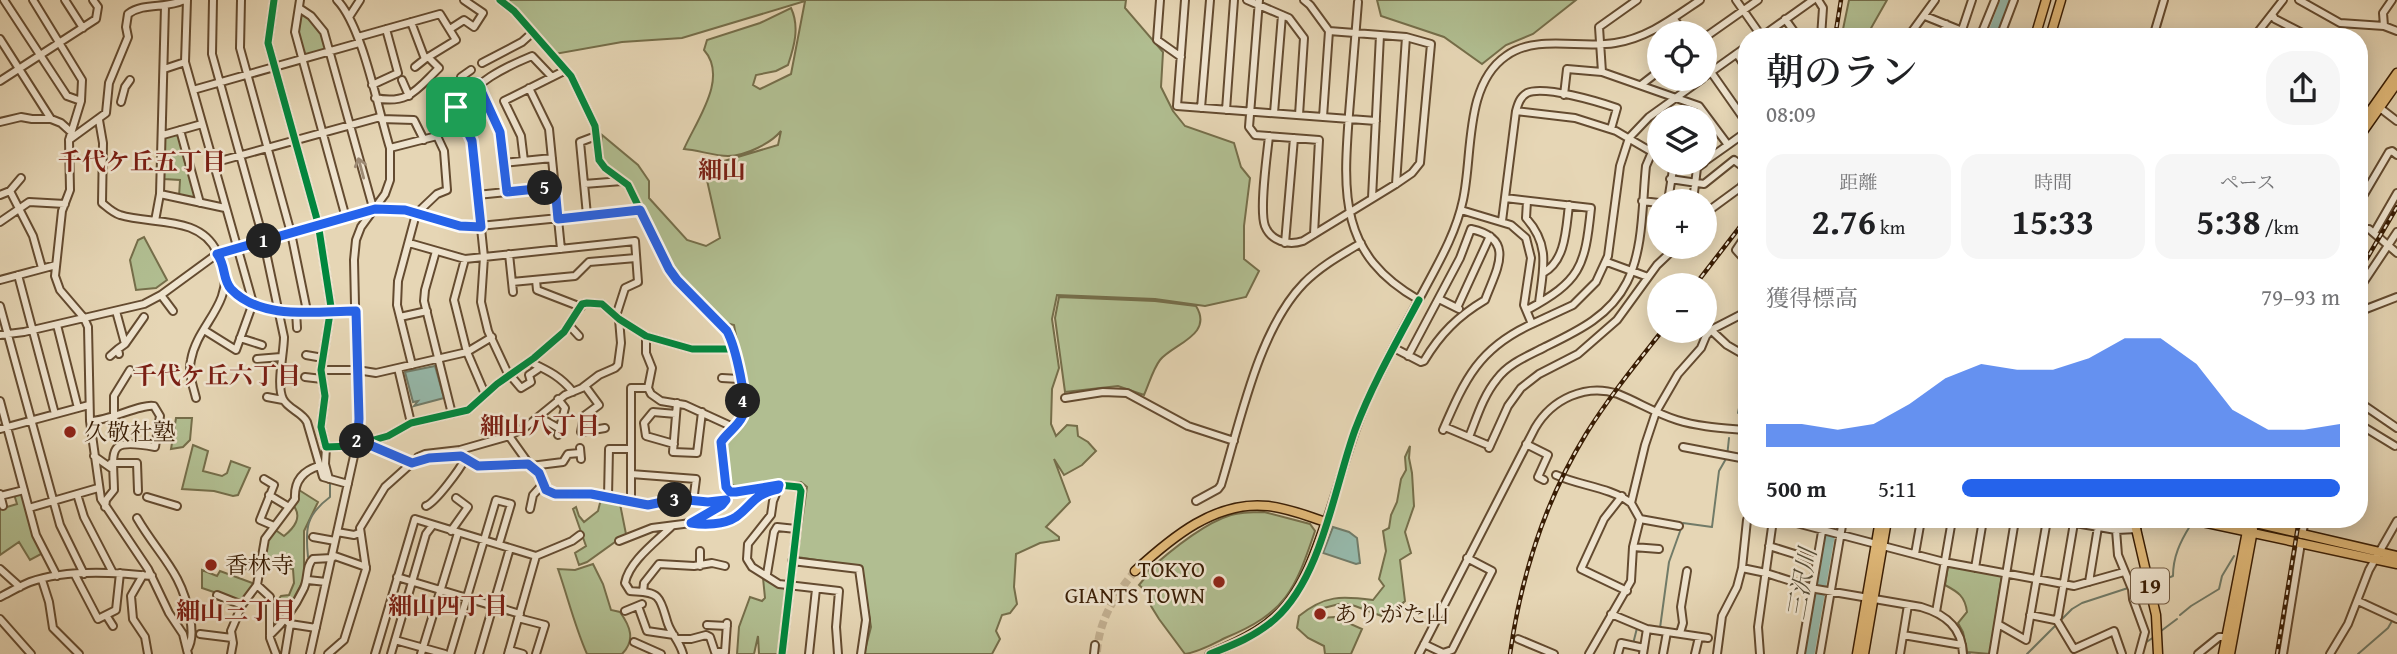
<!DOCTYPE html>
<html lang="ja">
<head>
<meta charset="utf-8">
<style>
	:root { --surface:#fff; --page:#f6f6f6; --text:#202124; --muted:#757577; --accent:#2563eb }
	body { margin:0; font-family:"Gentium Book Plus","Noto Serif JP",serif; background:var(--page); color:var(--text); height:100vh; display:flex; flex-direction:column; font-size:26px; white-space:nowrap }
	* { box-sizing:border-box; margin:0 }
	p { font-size:23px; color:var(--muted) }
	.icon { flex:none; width:38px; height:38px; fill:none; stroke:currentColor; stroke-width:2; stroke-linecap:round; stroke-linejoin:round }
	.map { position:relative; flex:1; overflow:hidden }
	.sheet { position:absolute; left:1738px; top:28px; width:630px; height:500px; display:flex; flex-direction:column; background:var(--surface); border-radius:28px; box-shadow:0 4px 18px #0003 }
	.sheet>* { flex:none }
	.buttons { position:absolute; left:1647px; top:21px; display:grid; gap:14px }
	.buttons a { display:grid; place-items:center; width:70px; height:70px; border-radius:50%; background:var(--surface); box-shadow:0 4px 18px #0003; font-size:35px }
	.pin { position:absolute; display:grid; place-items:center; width:60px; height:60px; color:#fff; margin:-30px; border-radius:14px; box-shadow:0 4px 10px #0006 }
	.km { position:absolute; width:35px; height:35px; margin:-18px; border-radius:50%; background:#222; color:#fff; font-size:19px; line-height:35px; text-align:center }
	.round { display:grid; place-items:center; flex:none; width:74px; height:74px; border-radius:28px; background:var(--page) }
	.summary { display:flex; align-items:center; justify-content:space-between; height:119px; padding:0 28px }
	h1 { font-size:38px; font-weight:600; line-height:52px }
	.stats { display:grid; grid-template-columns:repeat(3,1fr); gap:10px; height:119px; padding:7px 28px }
	.stats div { display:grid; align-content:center; border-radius:18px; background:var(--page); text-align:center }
	.stats b { font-size:35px; font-weight:600 }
	.stats small { font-size:19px; font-weight:400 }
	.stats p { font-size:19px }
	.chart { height:196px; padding:14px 28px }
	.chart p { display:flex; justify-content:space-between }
	.chart svg { width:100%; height:126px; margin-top:7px; fill:var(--accent); opacity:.7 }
	ul { padding:0 28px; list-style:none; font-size:23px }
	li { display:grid; grid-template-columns:112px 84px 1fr; align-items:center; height:52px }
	li i { height:18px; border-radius:9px; background:var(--accent) }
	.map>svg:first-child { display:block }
	.green { fill:#b1be91; stroke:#756e4a; stroke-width:2 }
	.water { fill:#96b9ab; stroke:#717b68; stroke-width:2 }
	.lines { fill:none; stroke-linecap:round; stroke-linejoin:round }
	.stream { stroke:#717b68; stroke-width:2 }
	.river { stroke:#96b9ab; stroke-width:9 }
	.major-tunnel { stroke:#c3b192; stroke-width:8; stroke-dasharray:8 4; stroke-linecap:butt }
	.minor-casing { stroke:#644b30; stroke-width:10 }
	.major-casing { stroke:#391d04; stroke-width:11 }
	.minor { stroke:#efe4cf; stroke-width:6 }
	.major { stroke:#e3bb7a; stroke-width:8 }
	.rail-casing { stroke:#391d04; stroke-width:4.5 }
	.rail { stroke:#efe4cf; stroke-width:2; stroke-dasharray:5; stroke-linecap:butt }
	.cycleway-casing { stroke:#efe4cf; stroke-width:11 }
	.cycleway { stroke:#00873e; stroke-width:7 }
	.oneway { stroke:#9d8a74 }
	.route-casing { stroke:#fff; stroke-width:14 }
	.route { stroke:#2563eb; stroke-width:9 }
	.poi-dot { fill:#8f2418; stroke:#efe4cf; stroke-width:2.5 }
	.labels { text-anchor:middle; stroke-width:5; stroke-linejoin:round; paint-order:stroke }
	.shield { fill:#efe4cf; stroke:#705941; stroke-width:2 }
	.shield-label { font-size:21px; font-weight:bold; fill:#391d04 }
	.poi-label { font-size:23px; fill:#391d04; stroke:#efe4cf; text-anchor:start }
	.neighbourhood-label { font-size:24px; font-weight:bold; fill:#7a1f14; stroke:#efe4cf }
	.water-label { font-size:24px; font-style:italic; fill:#554c36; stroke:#efe4cf }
</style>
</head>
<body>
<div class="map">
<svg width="2397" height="654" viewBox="0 0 2397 654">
	<rect width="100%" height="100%" fill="#e6d6b5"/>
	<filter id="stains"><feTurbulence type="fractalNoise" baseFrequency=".00286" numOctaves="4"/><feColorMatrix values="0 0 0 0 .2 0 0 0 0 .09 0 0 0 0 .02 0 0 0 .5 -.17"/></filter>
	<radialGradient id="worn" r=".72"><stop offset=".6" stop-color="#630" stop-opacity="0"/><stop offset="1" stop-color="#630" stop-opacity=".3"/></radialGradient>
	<path class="green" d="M507 0H1126L1125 8 1163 52 1161 87 1173 111 1185 126 1234 143 1241 167 1250 178 1244 226V259L1259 271 1246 297 1205 306 1155 299 1057 295 1052 319 1059 368 1052 389 1051 424 1056 436 1067 425 1077 426 1078 436 1088 442 1096 451 1082 465 1064 475 1054 459 1070 502 1046 527 1059 537V540L1040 543 1016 554 1014 587 1017 604 1010 613 1002 615 996 631 1000 639 992 654H864L871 627 861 567 797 557 807 487 801 482 736 487 728 482C727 470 720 449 727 439 734 428 744 426 746 412 750 387 738 350 734 325L726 323 680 279 628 182 605 165 600 152 602 135 638 165 649 181V198L687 240 706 246 720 238 704 167 778 145 781 131C771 143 746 156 728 156 714 156 698 150 684 149 696 121 729 78 704 50L707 40 760 23 791 8C800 27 794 47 788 65L776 71 756 75 753 85 760 89 791 74 805 1 682 38 622 42 555 54Z
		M1377 0H1576L1533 34 1506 45 1482 64 1444 37 1381 16Z
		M1849 0H1887L1866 37H1850L1842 34Z
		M302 12 318 25 327 49 306 56 304 55 297 32 300 14Z
		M178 132 197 198 196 200 179 197 180 180 164 179 165 136Z
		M144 237 167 280 156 288 136 290 130 260 138 240Z
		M1059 297 1155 301 1196 306C1214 335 1173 344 1160 360 1153 369 1149 384 1144 395L1118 386 1065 392 1055 318Z
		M176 418H192L190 440 183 447 171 449Z
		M193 445 208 451 203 471 222 476 227 473 231 461 250 468 238 495 233 496 214 491 182 489Z
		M1410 446 1409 458 1412 473 1414 506 1405 532 1411 553 1400 560 1405 601 1387 618 1355 606 1343 603 1316 610 1321 618 1335 617 1362 629 1351 654H1325L1324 646 1308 638 1297 628 1299 616C1325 595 1341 596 1373 600L1384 586 1379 579 1386 551 1383 531 1389 528 1391 515 1397 502 1401 479 1406 470 1405 457Z
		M299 490 318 502 304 531V579L288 609 278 600 281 596 289 595 294 583 293 569 280 566 263 567 265 544 274 529 284 536C294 528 303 517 293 505L298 498Z
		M23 493 43 553 30 560 19 542 0 555V509L17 504 14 494Z
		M601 499 620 504 626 534 587 562 579 565 575 553 586 546 573 509 576 507 579 516 584 522 598 511Z
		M1264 512 1310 524 1315 531C1295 590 1286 613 1225 638 1213 644 1199 652 1185 654L1159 619 1151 606 1148 593 1139 585 1144 579 1141 577C1164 556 1201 524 1231 515 1241 512 1253 512 1264 512Z
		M593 564 603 584 611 610 620 612C630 626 636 640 622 654H587C575 627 568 598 558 569L575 570Z
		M1948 566 2002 575 1990 654 1967 652 1963 632 1958 623 1967 612C1965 596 1958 592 1945 585Z
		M202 570 217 576 220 571 255 584 240 601 202 588Z
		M763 578 786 589 778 654H759L758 636 754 654H737L739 627 750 597 762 601 765 598Z"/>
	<path class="water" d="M435 366 444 398 414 406 418 401 413 402 405 372Z
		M1333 527 1349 532 1357 538 1360 563 1356 564 1323 553Z"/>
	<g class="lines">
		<path class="stream" d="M1738 413 1742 393V369
			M308 557C305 528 306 515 330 497V483
			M2152 584 2173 576C2173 557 2180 542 2190 526
			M2135 588 2147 586
			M2180 615 2191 606 2219 589 2222 576 2234 556
			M1660 628 1669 562 1683 523 1712 527 1719 471 1727 457 1729 438
			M2161 631 2177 619
			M2145 643 2154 637
			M1633 644 1637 628
			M1968 654H1970
			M2027 654 2072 609 2082 603 2128 588
			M2358 654 2388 628 2392 621"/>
		<path class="river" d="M1991 37 2005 0
			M1810 654 1833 520"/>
		<path class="major-tunnel" d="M1097 652C1099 620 1115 595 1135 571"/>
		<defs>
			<path id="minor" d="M4 0 67 96 81 101
				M33 0 82 80 81 101 69 140 70 190 62 211 55 276 60 290 84 318 88 327 90 421 101 499 148 569 169 613 183 634 188 654
				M65 0 83 28
				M187 0 185 62 253 303 236 350 204 330
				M213 0 212 54 263 238 284 337C284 353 276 385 283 399 288 409 302 412 307 422L323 477 348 484
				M241 0 240 48 291 233 307 311
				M274 0 268 43 318 223 331 307 321 370 325 396 321 427 326 447 352 446 388 436 411 423 468 410 497 384 534 358 564 332 582 304 587 303 602 304 619 319 646 336 692 349H734
				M300 0 295 32 346 218
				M500 0 514 11 571 76 595 126 599 160 605 168 628 185 669 269 677 280 727 331C734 344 748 404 742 417 738 426 727 433 721 442L726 487 730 492H736L779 485 799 487 801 491 782 654
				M1160 0 1157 40 1181 57
				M1185 0 1177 106 1376 121
				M1247 0 1289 18 1304 38 1299 115
				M1259 0 1249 127 1255 135 1319 140 1314 234
				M1304 0 1310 5 1329 31 1323 117
				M1637 0 1599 27 1602 72 1699 106 1728 145 1746 132
				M1736 0 1762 37
				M1818 0 1823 8 1821 37
				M2299 0 2340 23 2384 26 2397 31
				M1358 2C1355 39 1352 77 1349 114 1343 194 1339 255 1419 300
				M165 6 160 194 225 208
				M299 8 311 16 324 32 372 204 375 209
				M2272 14 2275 19 2310 37
				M1925 16 1977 37
				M349 17 360 0
				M1673 18 1685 33
				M1785 19 1798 37
				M411 22 425 59 415 67
				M2384 26 2383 13 2392 0
				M450 29 464 20 474 27 483 13 464 0
				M1962 30 1972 0
				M358 37 440 14 456 40 425 59
				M1761 37 1813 0
				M1843 37H1845
				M1908 37 1935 0
				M1941 37 1946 24
				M1980 37 1995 0
				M2000 37 2014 0
				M2153 37 2164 0
				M2254 37 2283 0
				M1704 38 1758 0
				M0 39 51 119
				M1737 54 1746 68
				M1704 62 1746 122
				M482 63 522 42 532 33
				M164 69 185 62
				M461 77 471 70
				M1704 77 1746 47
				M402 80 409 96
				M0 81 96 19 98 7 93 0
				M478 84 500 132 507 192
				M372 85 398 73 386 29
				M1641 85 1659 71
				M529 88 549 129 561 249
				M193 90 359 43
				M1564 95 1567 69 1602 72
				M375 98C409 105 417 89 439 68L431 60
				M121 102 125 87 130 80
				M1201 108 1210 0
				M2380 108 2397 121
				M1226 110 1234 0
				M457 111 472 141 484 257 481 302 488 331 509 376
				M1516 111 1575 118 1616 131 1652 152
				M1274 113 1282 15
				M445 117 457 111 456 107C481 80 498 70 532 56L552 77
				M381 119 414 120 424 140
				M99 120 103 143 102 203C107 207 113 213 120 215 152 225 200 215 217 252 219 257 222 260 224 266 232 306 197 325 191 360 188 373 193 386 196 398
				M0 122 21 117 32 119H51L61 123 71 132
				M180 130 200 203
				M163 135 202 124
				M1269 136C1267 156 1259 210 1265 226 1271 241 1288 246 1303 241L1396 184 1412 173 1420 163 1431 44 1406 37 1329 31
				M69 140 106 113 109 83 128 37 126 27 128 14C144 2 166 9 184 0
				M390 148 437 136 444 151 447 190 437 194 416 214 398 281 397 305 412 365
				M524 161 521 136 504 101 566 70
				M1704 162 1728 145
				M213 163 380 117
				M503 163 552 158
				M1670 179 1704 184 1734 160 1746 169
				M584 184 622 181
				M1396 184 1406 37
				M10 191 33 236 42 268
				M0 195 10 191 21 178
				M477 195 555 187
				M1372 198 1380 35
				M1505 198 1591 208C1585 268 1580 281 1527 310
				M1527 201 1526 218C1551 246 1543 269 1539 303
				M1642 201 1659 203
				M1668 201 1674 163
				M1693 201 1697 168 1704 163
				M2359 203 2389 152 2392 151 2397 155
				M1704 208 1711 209 1741 187 1746 179
				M1461 210 1511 225 1526 238 1531 258 1524 305 1532 324 1573 305 1596 282 1608 256 1620 166 1629 138 1649 117 1702 79
				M587 215 580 142 596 136
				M155 221 160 194
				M1502 221 1516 111C1518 104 1520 97 1527 93 1544 85 1599 102 1617 108L1611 129
				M0 222 29 202 65 204
				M2359 229H2369L2397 253
				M2374 233 2397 193
				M1746 235 1736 250 1746 261
				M409 243 465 259 635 241 638 282 625 288 616 316
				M1285 243 1294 138
				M436 251 425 290 424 301 452 414
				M509 254 513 292
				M465 259 454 300 467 352 485 394
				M1607 262 1648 277
				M1543 273C1566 261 1566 228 1569 205
				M18 275 55 414
				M0 280 56 265
				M536 280 537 290 581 307
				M226 282C254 322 314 311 356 311
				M512 282 575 276 589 262 636 258
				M2359 289 2397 232
				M161 295 173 311
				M1439 299 1459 309
				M0 306 60 525 84 574
				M1457 308 1490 236
				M116 311 125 344 118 349 119 354
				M296 311 297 328
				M2359 316 2366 309 2397 297
				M400 317 427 311
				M57 325 78 408
				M569 325 579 336
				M1711 330 1727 345 1746 356
				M0 335 24 332 144 304 161 295 217 254 375 209 405 210 469 227 640 210
				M240 338 262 345
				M125 344 144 317
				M1394 348 1421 362 1424 361C1440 334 1458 316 1485 300 1496 270 1517 239 1471 229L1460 258 1408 356
				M306 355 323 358
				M110 356 118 349
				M257 359 281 357
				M532 363C549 371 561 377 573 392
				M398 368 411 423
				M321 370H357L376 373 467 352 492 337
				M510 375 521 388 531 382 529 375 538 369V366
				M305 377 322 379
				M722 378 739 379
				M585 386 599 405 584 416 581 432 605 428
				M648 388 651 394 661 401 685 405 733 427
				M267 397 283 400
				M1065 398 1103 392 1127 393 1188 426 1234 441
				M558 399 565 408 558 435
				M0 401 36 535 57 576
				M2359 402 2397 428
				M677 403 673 452 697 453 702 412
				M539 417 560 429
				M114 418V396L130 370
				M90 421C109 421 143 403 154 406L160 416 155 447C106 438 113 448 114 490L106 500 105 507
				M2359 424 2395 446
				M1445 427 1490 446
				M0 429 89 405
				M1443 430C1465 379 1479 348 1532 324
				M1745 430 1746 419
				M509 436 529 464 539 473 546 490 555 494H591L648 504 677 500 708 502 726 500
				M1469 437C1477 417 1483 396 1497 379 1509 363 1528 356 1545 347 1578 331 1610 316 1627 282 1644 248 1642 203 1646 166L1652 152 1659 143
				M365 443 412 463
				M674 444 646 436 644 423 653 412 676 414
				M1526 444 1548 455 1538 477 1544 480
				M326 447 325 464 329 479
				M1683 447 1746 459
				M580 448 581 459
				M1489 448 1508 406 1521 388 1539 374 1578 354 1617 320 1657 265 1676 247
				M94 456 111 468
				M418 457 425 454 460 450 509 436 527 426 565 395 582 388 599 375 615 368 618 365 621 343 619 319
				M111 463H137L138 491
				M531 466 563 462 568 454 580 453
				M631 474 696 479 693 502
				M1556 475C1580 486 1610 487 1631 503
				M264 479 274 485 260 520 274 526
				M778 489 773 501 771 515 748 544 747 559 752 567 779 584 839 591 836 627 838 654
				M0 494 3 506
				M77 494 84 517 113 573
				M269 495 289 507
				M0 496 24 490
				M1622 496 1604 519 1581 569 1627 591
				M147 497 177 506
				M608 497 609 449H631
				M1196 501 1218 489 1221 485C1240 423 1258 330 1304 283 1321 266 1341 255 1361 243
				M631 503V388H648L652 368 646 353V336
				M426 506C436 502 460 469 465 459
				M29 508 98 488
				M530 509 533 495 542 485
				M137 518C159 556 182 571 190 618 192 628 193 641 187 650
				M1640 519 1679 526
				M1785 520 1876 544
				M2058 520 2116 530 2137 529
				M1326 522C1342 477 1352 430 1374 386 1389 355 1406 323 1423 292 1439 262 1456 233 1463 200 1473 155 1464 85 1506 56 1536 34 1580 49 1615 43 1648 38 1673 18 1700 0
				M691 523C704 525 724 525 736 517 753 504 754 494 778 489L779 487
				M672 526C657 541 629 561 625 583L630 591C638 592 651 591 657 597 663 603 665 616 668 624 672 635 680 642 683 654
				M2116 530 2118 555 2132 589 2133 599 2145 632 2139 654
				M451 531 468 507 456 498
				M337 532 354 535 359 533
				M2302 535 2305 520
				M313 537 335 541
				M619 541 652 528 691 523 722 505 730 492
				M1769 546 1817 561
				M1883 546 1944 562 2074 586 2124 572
				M1633 547 1659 549
				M700 551V566
				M1915 554 1921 520
				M332 555 366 567
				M792 561 859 569 866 620 861 654
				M244 564 258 571
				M1742 568 1766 573 1816 589 1921 607C1945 614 1962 627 1963 654
				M1975 568 1983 520
				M0 569 20 587
				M767 574 774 532 777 527 796 529
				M75 575 98 619 116 610 120 573
				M143 575 131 596 133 619 145 637 148 654
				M397 577 520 614
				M42 580 49 602 53 628 79 654
				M308 580 326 582
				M2089 582 2098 527
				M257 585 270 597V638L276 654
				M643 592 644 583 659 564 694 566 712 563 725 566
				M217 595 242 605
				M0 597C10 592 20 586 30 582 64 569 115 572 152 576
				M2358 601 2397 619
				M638 606 647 631 674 635
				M625 611 642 604
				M1936 612 1952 520
				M1611 614 1647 629 1708 638
				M106 615 113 626
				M2030 615 2055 620 2058 617 2074 523
				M518 618 545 625 536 654
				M0 619 31 654
				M2056 619 2074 649 2114 631 2122 654
				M285 620 290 624 316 628
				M1998 624 2026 640 2047 520
				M707 625 727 626
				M1680 633 1683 623 1681 607 1687 571
				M200 634 232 638
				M270 635C284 622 295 607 303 590 309 580 305 566 313 559L332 558
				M1903 635 1962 645
				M677 639H691L706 635 710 637 715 652H725L727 623
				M1518 639 1554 654
				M395 640 445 654
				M634 642 661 654
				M1424 644 1443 653 1452 650 1492 571 1467 558
				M509 650 523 654
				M231 654 233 643 231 631 242 605 257 585 265 539 295 499C294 482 302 471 319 466
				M285 654 290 624
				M310 654 358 438 354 260 356 240 361 227 385 194 390 180V148C378 110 363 27 337 0
				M328 654 344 640 366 569 360 528 385 487 414 461 461 456 478 466 529 464
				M375 654 415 519 536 556 572 541 580 535
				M391 654 426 534 432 526
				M421 654 458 533
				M450 654 496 500 511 504 499 544
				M479 654 510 548
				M508 654 536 556
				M809 654 816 589
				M1094 654 1095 645
				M1419 654 1535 428C1552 399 1586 383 1618 394 1638 402 1657 414 1677 420 1699 427 1723 428 1746 430
				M1589 654 1631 581 1633 547 1640 519 1631 503 1645 445 1656 412 1678 374 1701 348 1706 336 1711 330 1746 312
				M1618 654 1621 643 1644 648
				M1643 654 1647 629
				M1663 654 1667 632
				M1695 654 1699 637
				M1717 654 1722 616 1737 587 1742 568 1747 520
				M1760 654 1758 627 1773 520
				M1801 654 1824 520
				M1820 654 1843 520
				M1900 654 1908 605
				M1993 654 2015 520
				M2198 654 2219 637H2229
				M2283 654 2301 543
				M2330 654 2348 624 2369 570 2397 521"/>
			<path id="major" d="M2035 37 2046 0
				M2050 37 2061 0
				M2359 127 2397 73
				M2359 137 2397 83
				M2134 520 2156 615 2158 654
				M2193 520 2397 564
				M2225 520 2236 522
				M2243 520 2397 556
				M1135 571C1171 538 1216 500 1268 506 1288 508 1307 516 1326 522 1300 598 1287 623 1210 654
				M1857 654 1880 520
				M1864 654 1887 520
				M2223 654 2248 526
				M2230 654 2253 530"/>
		</defs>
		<use href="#minor" class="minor-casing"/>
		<use href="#major" class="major-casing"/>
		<use href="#minor" class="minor"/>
		<use href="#major" class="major"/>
		<defs>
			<path id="rail" d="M1835 37 1841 0
				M2359 272 2397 207
				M1695 285 1746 219
				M1510 654C1521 576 1545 501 1586 434 1609 397 1636 364 1662 331
				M2277 654 2299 520"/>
		</defs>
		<use href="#rail" class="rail-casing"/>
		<use href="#rail" class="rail"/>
		<defs>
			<path id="cycleway" d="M274 0 268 43 318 223 331 307 321 370 325 396 321 427 326 447 352 446 388 436 411 423 468 410 497 384 534 358 564 332 582 304 587 303 602 304 619 319 646 336 692 349H734
				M500 0 514 11 571 76 595 126 599 160 605 168 628 185 669 269 677 280 727 331C734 344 748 404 742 417 738 426 727 433 721 442L726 487 730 492H736L779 485 799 487 801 491 782 654
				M1210 654C1233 645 1256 636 1275 619 1322 577 1334 488 1355 430 1372 385 1396 343 1419 300"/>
		</defs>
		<use href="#cycleway" class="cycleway-casing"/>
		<use href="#cycleway" class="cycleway"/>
	</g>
	<defs><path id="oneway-shaft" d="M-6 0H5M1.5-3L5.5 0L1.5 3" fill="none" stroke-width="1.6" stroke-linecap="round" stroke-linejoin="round" transform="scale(1.75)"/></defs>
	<use class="oneway" href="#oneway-shaft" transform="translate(361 168) rotate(-105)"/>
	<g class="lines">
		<defs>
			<path id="route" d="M478 84 500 132 507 192 555 187 558 219 640 210 669 269 677 280 727 331C735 346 749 403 742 417 738 426 727 433 721 442L726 487 730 492H736L779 485 778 489C752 495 754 504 736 517 724 525 704 525 691 523L722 505 726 500 708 502 677 499 648 505 591 494H555L546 490 539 473 528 464 478 466 461 456 429 458 412 463 365 443 357 445 359 419 356 311C317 311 261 321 231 289 222 279 226 265 217 254L375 209 405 210 460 226 481 227 472 141 456 107Z"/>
		</defs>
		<use href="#route" class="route-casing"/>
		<use href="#route" class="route"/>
	</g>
	<g class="poi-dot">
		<circle cx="70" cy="432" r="7"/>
		<circle cx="211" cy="565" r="7"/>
		<circle cx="1219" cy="582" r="7"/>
		<circle cx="1320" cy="614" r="7"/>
	</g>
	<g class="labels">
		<rect class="shield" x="2131" y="568.5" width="38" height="35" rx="5"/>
		<g class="shield-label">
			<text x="2150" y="593">19</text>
		</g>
		<g class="poi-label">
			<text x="84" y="440">久敬社塾</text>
			<text x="225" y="573">香林寺</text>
			<text x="1205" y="577" text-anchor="end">TOKYO<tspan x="1205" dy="26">GIANTS TOWN</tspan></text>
			<text x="1334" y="622">ありがた山</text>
		</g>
		<g class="neighbourhood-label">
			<text x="142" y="170">千代ケ丘五丁目</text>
			<text x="722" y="178">細山</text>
			<text x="217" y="384">千代ケ丘六丁目</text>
			<text x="540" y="434">細山八丁目</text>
			<text x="448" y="614">細山四丁目</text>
			<text x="236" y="619">細山三丁目</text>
		</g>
		<g class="water-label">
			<text transform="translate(1802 584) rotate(-80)" y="8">三沢川</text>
		</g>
	</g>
	<rect width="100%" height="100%" filter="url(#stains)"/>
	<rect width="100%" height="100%" fill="url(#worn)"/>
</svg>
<div class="buttons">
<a><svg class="icon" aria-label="locate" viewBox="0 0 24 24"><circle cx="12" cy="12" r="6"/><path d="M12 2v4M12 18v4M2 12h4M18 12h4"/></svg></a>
<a><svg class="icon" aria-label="layers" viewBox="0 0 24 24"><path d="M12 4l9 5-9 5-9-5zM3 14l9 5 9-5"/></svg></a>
<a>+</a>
<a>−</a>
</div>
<div class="pin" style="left:456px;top:107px;background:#1e9e55"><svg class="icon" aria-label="arrive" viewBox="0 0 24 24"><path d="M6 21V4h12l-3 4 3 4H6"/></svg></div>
<b class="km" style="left:264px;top:241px">1</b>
<b class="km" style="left:357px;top:441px">2</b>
<b class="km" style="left:675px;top:500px">3</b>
<b class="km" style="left:743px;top:401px">4</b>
<b class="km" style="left:545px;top:188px">5</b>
<section class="sheet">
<div class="summary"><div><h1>朝のラン</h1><p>08:09</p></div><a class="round"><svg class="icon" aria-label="share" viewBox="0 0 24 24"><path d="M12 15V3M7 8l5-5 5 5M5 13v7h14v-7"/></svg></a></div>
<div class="stats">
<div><p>距離</p><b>2.76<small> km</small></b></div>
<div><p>時間</p><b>15:33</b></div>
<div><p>ペース</p><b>5:38<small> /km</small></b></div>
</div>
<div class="chart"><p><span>獲得標高</span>79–93 m</p>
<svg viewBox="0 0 160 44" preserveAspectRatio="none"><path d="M0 44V36L10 36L20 38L30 36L40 29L50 20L60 15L70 17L80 17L90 13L100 6L110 6L120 15L130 31L140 38L150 38L160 36V44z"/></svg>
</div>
<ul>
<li><b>500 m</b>5:11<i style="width:100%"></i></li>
</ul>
</section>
</div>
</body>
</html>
